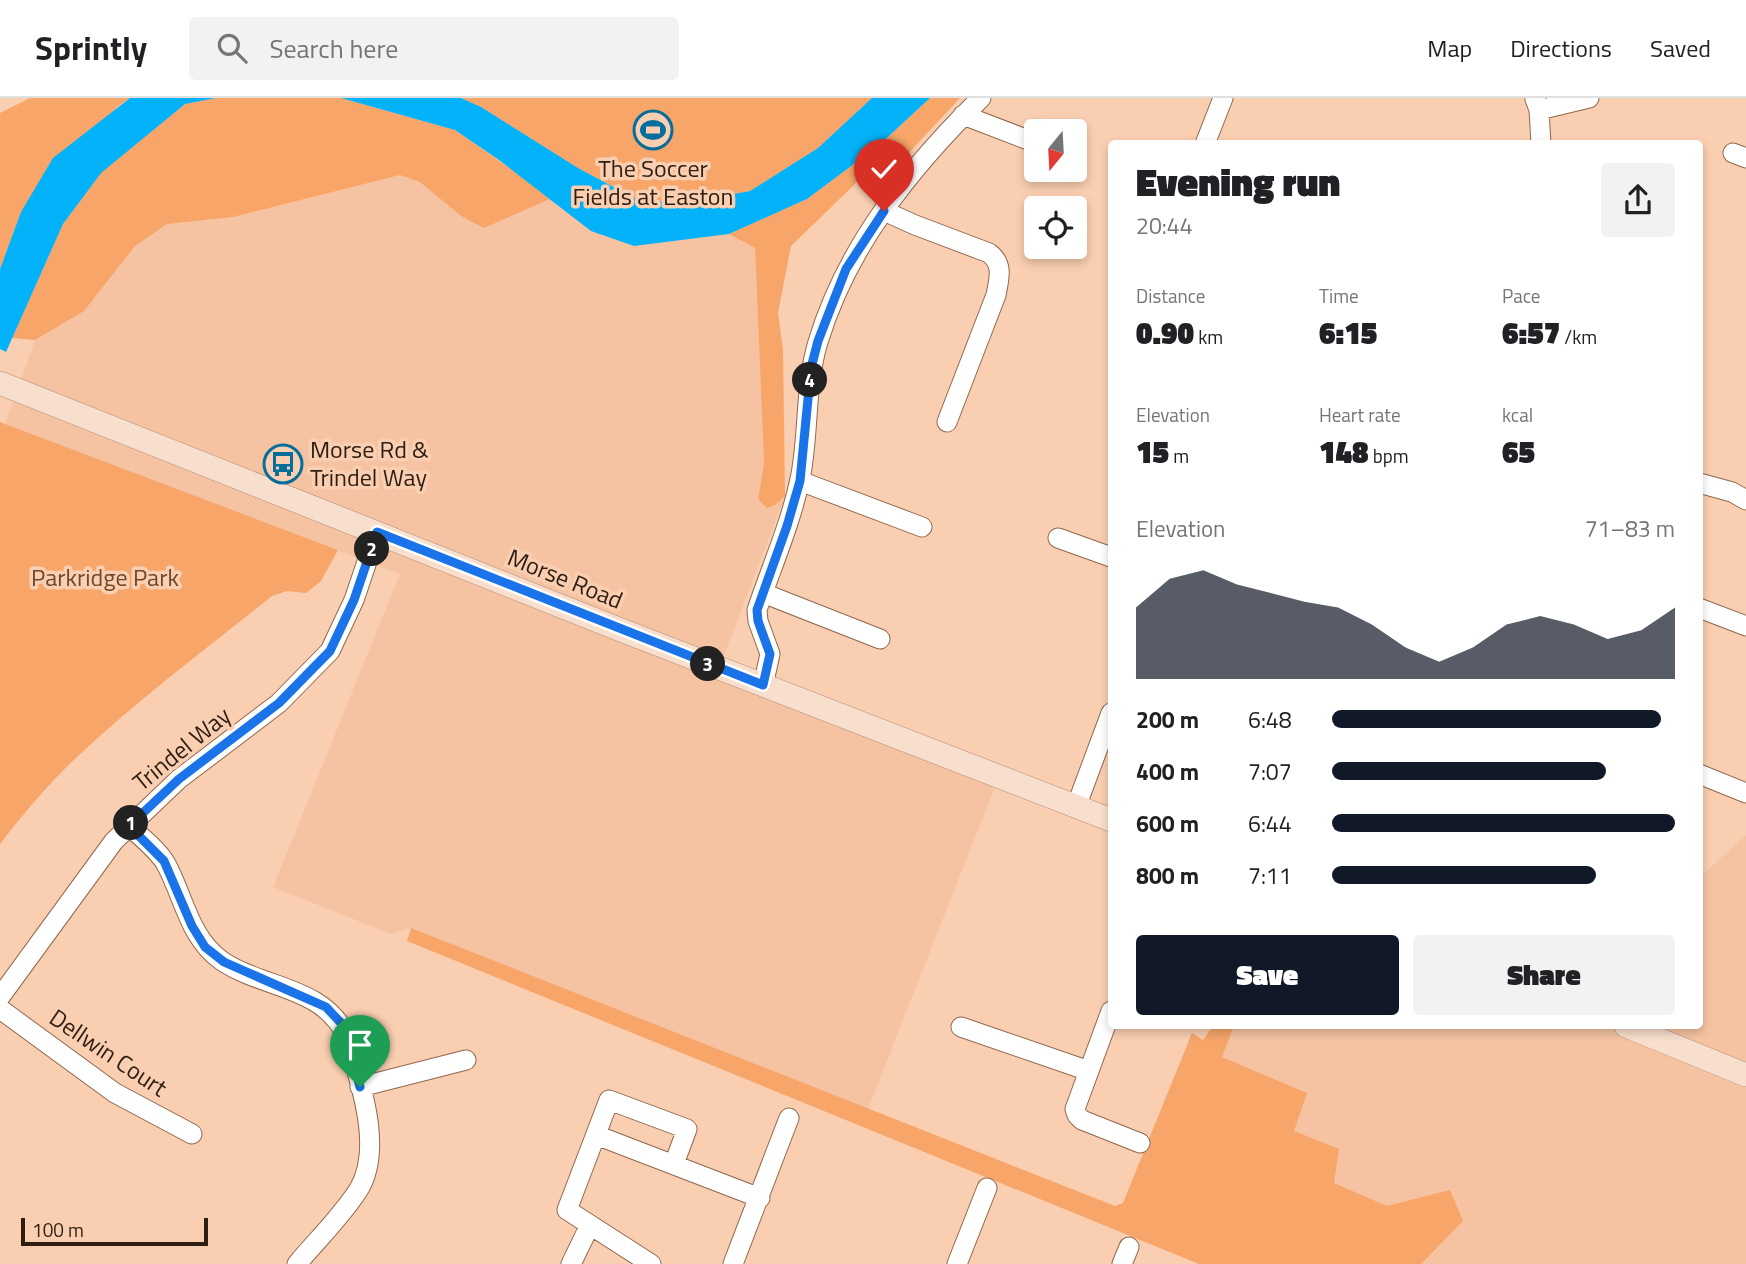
<!DOCTYPE html>
<html lang="en">
<head>
<meta charset="utf-8">
<style>
	:root { --surface:#fff; --page:#f2f2f2; --text:#202124; --muted:#757577; --line:#e0e0e0; --accent:#111827 }
	body { margin:0; font-family:"Titillium Web",sans-serif; background:var(--page); color:var(--text); height:100vh; display:flex; flex-direction:column; font-size:26px; white-space:nowrap }
	* { box-sizing:border-box; margin:0 }
	p { font-size:23px; color:var(--muted) }
	.icon { flex:none; width:38px; height:38px; fill:none; stroke:currentColor; stroke-width:2; stroke-linecap:round; stroke-linejoin:round }
	.map { position:relative; flex:1; overflow:hidden }
	.drawer { position:absolute; left:1108px; top:42px; width:595px; height:889px; display:flex; flex-direction:column; background:var(--surface); border-radius:7px; box-shadow:0 4px 10px #0003 }
	.drawer>* { flex:none }
	.needle { width:46px; rotate:198deg }
	.fabs { position:absolute; left:1024px; top:21px; display:grid; gap:14px }
	.fabs a { display:grid; place-items:center; width:63px; height:63px; border-radius:7px; background:var(--surface); box-shadow:0 4px 10px #0003; font-size:35px }
	.scale { position:absolute; left:21px; bottom:18px; width:187px; box-sizing:border-box; padding-left:7px; border:4px solid #2e1e12; border-top:0; font-size:19px; line-height:24px; white-space:nowrap; color:#2e1e12; -webkit-text-stroke:5px #faceb0; paint-order:stroke }
	.pin { position:absolute; display:grid; place-items:center; width:60px; height:60px; color:#fff; margin:-72px -30px; border-radius:50% 50% 50% 0; rotate:-45deg; box-shadow:0 0 7px #0007 }
	.pin .icon { rotate:45deg }
	.km { position:absolute; width:35px; height:35px; margin:-18px; border-radius:50%; background:#222; color:#fff; font-size:19px; line-height:35px; text-align:center }
	.round { display:grid; place-items:center; flex:none; width:74px; height:74px; border-radius:7px; background:var(--page) }
	.headline { display:flex; align-items:center; justify-content:space-between; height:119px; padding:0 28px }
	h1 { font-size:38px; font-weight:800; line-height:52px }
	.metrics { display:grid; grid-template-columns:repeat(3,1fr); gap:10px; height:119px; padding:7px 28px }
	.metrics div { display:grid; align-content:center }
	.metrics b { font-size:30px; font-weight:800 }
	.metrics small { font-size:19px; font-weight:400 }
	.metrics p { font-size:19px }
	.chart { height:196px; padding:14px 28px }
	.chart p { display:flex; justify-content:space-between }
	.chart svg { width:100%; height:126px; margin-top:7px; fill:var(--accent); opacity:.7 }
	.action { display:flex; gap:14px; margin-top:auto; padding:14px 28px }
	.action a { flex:1; height:80px; border-radius:7px; background:var(--accent); color:#fff; font-size:28px; font-weight:800; line-height:80px; text-align:center }
	.action a+a { background:var(--page); color:var(--text) }
	ul { padding:0 28px; list-style:none; font-size:23px }
	li { display:grid; grid-template-columns:112px 84px 1fr; align-items:center; height:52px }
	li i { height:18px; border-radius:9px; background:var(--accent) }
	header { display:flex; align-items:center; gap:42px; box-sizing:border-box; height:98px; padding:0 35px; background:var(--surface); border-bottom:2px solid var(--line) }
	header strong { font-size:33px }
	nav { display:flex; gap:38px; margin-inline-start:auto; font-size:24px }
	.search { width:490px; height:63px; background:var(--page); display:flex; align-items:center; gap:18px; box-sizing:border-box; padding:0 24px; border-radius:7px; color:var(--muted); font-size:26px }
	.map>svg:first-child { display:block }
	.built { fill:#f5c3a1 }
	.green { fill:#f7a569 }
	.water { fill:#04b2f9 }
	.lines { fill:none; stroke-linecap:round; stroke-linejoin:round }
	.minor-casing { stroke:#8f684d; stroke-width:21 }
	.major-casing { stroke:#af8c75; stroke-width:24 }
	.minor { stroke:#fff; stroke-width:19 }
	.major { stroke:#f8decc; stroke-width:23 }
	.route-casing { stroke:#fff; stroke-width:14 }
	.route { stroke:#1a73e8; stroke-width:9 }
	.labels { text-anchor:middle; stroke-width:7; stroke-linejoin:round; paint-order:stroke }
	.poi-label { font-size:24px; fill:#2e1e12; stroke:#faceb0 }
	.park-label { font-size:24px; fill:#714727; stroke:#faceb0 }
	.street-label { font-size:24px; fill:#2e1e12; stroke:#faceb0 }
</style>
</head>
<body>
<header>
<strong>Sprintly</strong>
<div class="search"><svg class="icon" aria-label="search" viewBox="0 0 24 24"><circle cx="10" cy="10" r="6"/><path d="M15 15l6 6"/></svg>Search here</div>
<nav><a>Map</a><a>Directions</a><a>Saved</a></nav>
</header>
<div class="map">
<svg width="1746" height="1166" viewBox="0 0 1746 1166">
	<rect width="100%" height="100%" fill="#faceb0"/>
	<path class="built" d="M400 77 420 84 461 118 484 129 552 100 591 132 634 148 729 136 755 150 764 365 758 401 775 407 785 398 719 571 998 681 868 1011 411 830 391 836 273 789 400 476 5 326 35 242 84 213 135 148 167 126 233 119Z
		M1746 737V1166H1421L1463 1123 1387 1108 1334 1085 1293 1033 1307 995 1222 959 1233 931 1221 928H1699V780Z"/>
	<path class="green" d="M30 0H130L118 8 21 114 0 171V15Z
		M216 0H341L455 32 552 100 484 130 461 118 420 84 400 77 233 119 167 126 135 148 84 213 35 242 12 240 63 126 101 74 185 6Z
		M461 0H872L818 50 750 93 685 105 637 101 578 70 481 9Z
		M930 0H960L904 60 857 84 791 148 778 215 783 252 785 398 775 407 767 410 758 401 764 365 755 150 729 136 807 101 878 48Z
		M0 324 338 452 321 483 306 495 287 493 272 498C207 550 139 601 78 658 49 685 24 715 0 746Z
		M411 830 1115 1108 1123 1105 1192 935 1203 942 1213 928 1233 931 1222 959 1307 995 1294 1033 1339 1051 1334 1085 1387 1108 1450 1092 1463 1123 1421 1166H1199L407 843Z"/>
	<path class="water" d="M130 0H216L185 6 101 75 63 126 6 254 0 251V171L21 114 53 60Z
		M341 0H461L481 9 578 70 636 101 685 105 750 93 818 50 872 0H930L878 48 807 101 729 136 634 148 591 133 499 62 455 32Z"/>
	<g class="lines">
		<defs>
			<path id="minor" d="M1535 1 1539 12 1541 46
				M1539 12 1589 0
				M963 17 1036 45
				M1205 46 1223 0
				M1733 55 1746 60
				M884 113 915 127 989 155C1004 166 999 181 996 197L947 324
				M800 383 922 429
				M1699 385 1732 394 1746 402
				M1058 440 1111 459
				M763 495 880 541
				M1699 510 1746 528
				M763 588 770 556 758 523 757 512C772 467 792 423 801 376 809 332 805 287 818 244 847 148 910 70 981 0
				M1699 676 1746 695
				M1076 709 1111 615
				M129 728C141 739 158 752 166 766 184 799 189 840 222 863 264 891 324 888 347 939 359 982 384 1049 359 1091 342 1118 317 1142 297 1166
				M0 899 114 743 179 681 279 605 330 553 354 502 377 434
				M0 911 115 995 192 1036
				M1111 913 1075 1011 1077 1017 1082 1022 1140 1045
				M961 929 1089 973
				M360 989 466 962
				M596 1037 760 1100
				M571 1166 590 1127
				M651 1166 567 1112 609 1002 687 1031 674 1066
				M733 1166 789 1020
				M957 1166 987 1090
				M1122 1166 1129 1149"/>
			<path id="major" d="M0 285 621 532 1111 722
				M1626 928 1746 977"/>
		</defs>
		<use href="#minor" class="minor-casing"/>
		<use href="#major" class="major-casing"/>
		<use href="#minor" class="minor"/>
		<use href="#major" class="major"/>
	</g>
	<g class="lines">
		<defs>
			<path id="route" d="M360 989 347 939 341 925 326 909 224 864 205 849 192 828 164 763 129 728 179 681 279 605 330 553 354 502 377 434 763 587 770 556 758 523 757 512 787 428 800 383 811 270 818 243 846 171 884 113"/>
		</defs>
		<use href="#route" class="route-casing"/>
		<use href="#route" class="route"/>
	</g>
	<defs>
		<symbol id="stadium-ring" viewBox="-11 -11 22 22"><circle r="9.5" fill="#faceb0" stroke="#066e9b" stroke-width="1.5"/><path d="M0-5a6.5 5 0 1 0 0 10a6.5 5 0 1 0 0-10ZM-3.5-1.8h7v3.6h-7Z" fill="#066e9b"/></symbol>
		<symbol id="bus-ring" viewBox="-11 -11 22 22"><circle r="9.5" fill="#faceb0" stroke="#066e9b" stroke-width="1.5"/><path d="M-5-6H5V4H4V6H2V4H-2V6H-4V4H-5ZM-3.5-4V0h7V-4ZM-3.5 1.2v1.5H-2V1.2ZM2 1.2v1.5H3.5V1.2Z" fill="#066e9b"/></symbol>
	</defs>
	<g fill-rule="evenodd">
		<use href="#stadium-ring" x="631" y="10" width="44" height="44"/>
		<use href="#bus-ring" x="261" y="344" width="44" height="44"/>
	</g>
	<g class="labels">
		<g class="poi-label">
			<text x="653" y="79">The Soccer<tspan x="653" dy="28">Fields at Easton</tspan></text>
			<text x="310" y="360" text-anchor="start">Morse Rd &amp;<tspan x="310" dy="28">Trindel Way</tspan></text>
		</g>
		<g class="park-label">
			<text x="105" y="488">Parkridge Park</text>
		</g>
		<g class="street-label">
			<text transform="translate(565 481) rotate(22)" y="8">Morse Road</text>
			<text transform="translate(182 651) rotate(-39)" y="8">Trindel Way</text>
			<text transform="translate(108 955) rotate(34)" y="8">Dellwin Court</text>
		</g>
	</g>
</svg>
<div class="fabs">
<a><svg class="needle" viewBox="-14 -14 28 28"><path d="M0-13l5 13h-10z" fill="#e53935"/><path d="M0 13l5-13h-10z" fill="#757577"/></svg></a>
<a><svg class="icon" aria-label="locate" viewBox="0 0 24 24"><circle cx="12" cy="12" r="6"/><path d="M12 2v4M12 18v4M2 12h4M18 12h4"/></svg></a>
</div>
<div class="scale">100 m</div>
<div class="pin" style="left:360px;top:989px;background:#1e9e55"><svg class="icon" aria-label="arrive" viewBox="0 0 24 24"><path d="M6 21V4h12l-3 4 3 4H6"/></svg></div>
<div class="pin" style="left:884px;top:113px;background:#d93025"><svg class="icon" aria-label="check" viewBox="0 0 24 24"><path d="M5 12l5 5 9-10"/></svg></div>
<b class="km" style="left:131px;top:725px">1</b>
<b class="km" style="left:372px;top:451px">2</b>
<b class="km" style="left:708px;top:566px">3</b>
<b class="km" style="left:810px;top:282px">4</b>
<section class="drawer">
<div class="headline"><div><h1>Evening run</h1><p>20:44</p></div><a class="round"><svg class="icon" aria-label="share" viewBox="0 0 24 24"><path d="M12 15V3M7 8l5-5 5 5M5 13v7h14v-7"/></svg></a></div>
<div class="metrics">
<div><p>Distance</p><b>0.90<small> km</small></b></div>
<div><p>Time</p><b>6:15</b></div>
<div><p>Pace</p><b>6:57<small> /km</small></b></div>
</div>
<div class="metrics">
<div><p>Elevation</p><b>15<small> m</small></b></div>
<div><p>Heart rate</p><b>148<small> bpm</small></b></div>
<div><p>kcal</p><b>65</b></div>
</div>
<div class="chart"><p><span>Elevation</span>71–83 m</p>
<svg viewBox="0 0 160 44" preserveAspectRatio="none"><path d="M0 44V19L10 9L20 6L30 11L40 14L50 17L60 19L70 25L80 33L90 38L100 33L110 25L120 22L130 25L140 30L150 27L160 19V44z"/></svg>
</div>
<ul>
<li><b>200 m</b>6:48<i style="width:96%"></i></li>
<li><b>400 m</b>7:07<i style="width:80%"></i></li>
<li><b>600 m</b>6:44<i style="width:100%"></i></li>
<li><b>800 m</b>7:11<i style="width:77%"></i></li>
</ul>
<div class="action"><a>Save</a><a>Share</a></div>
</section>
</div>
</body>
</html>
